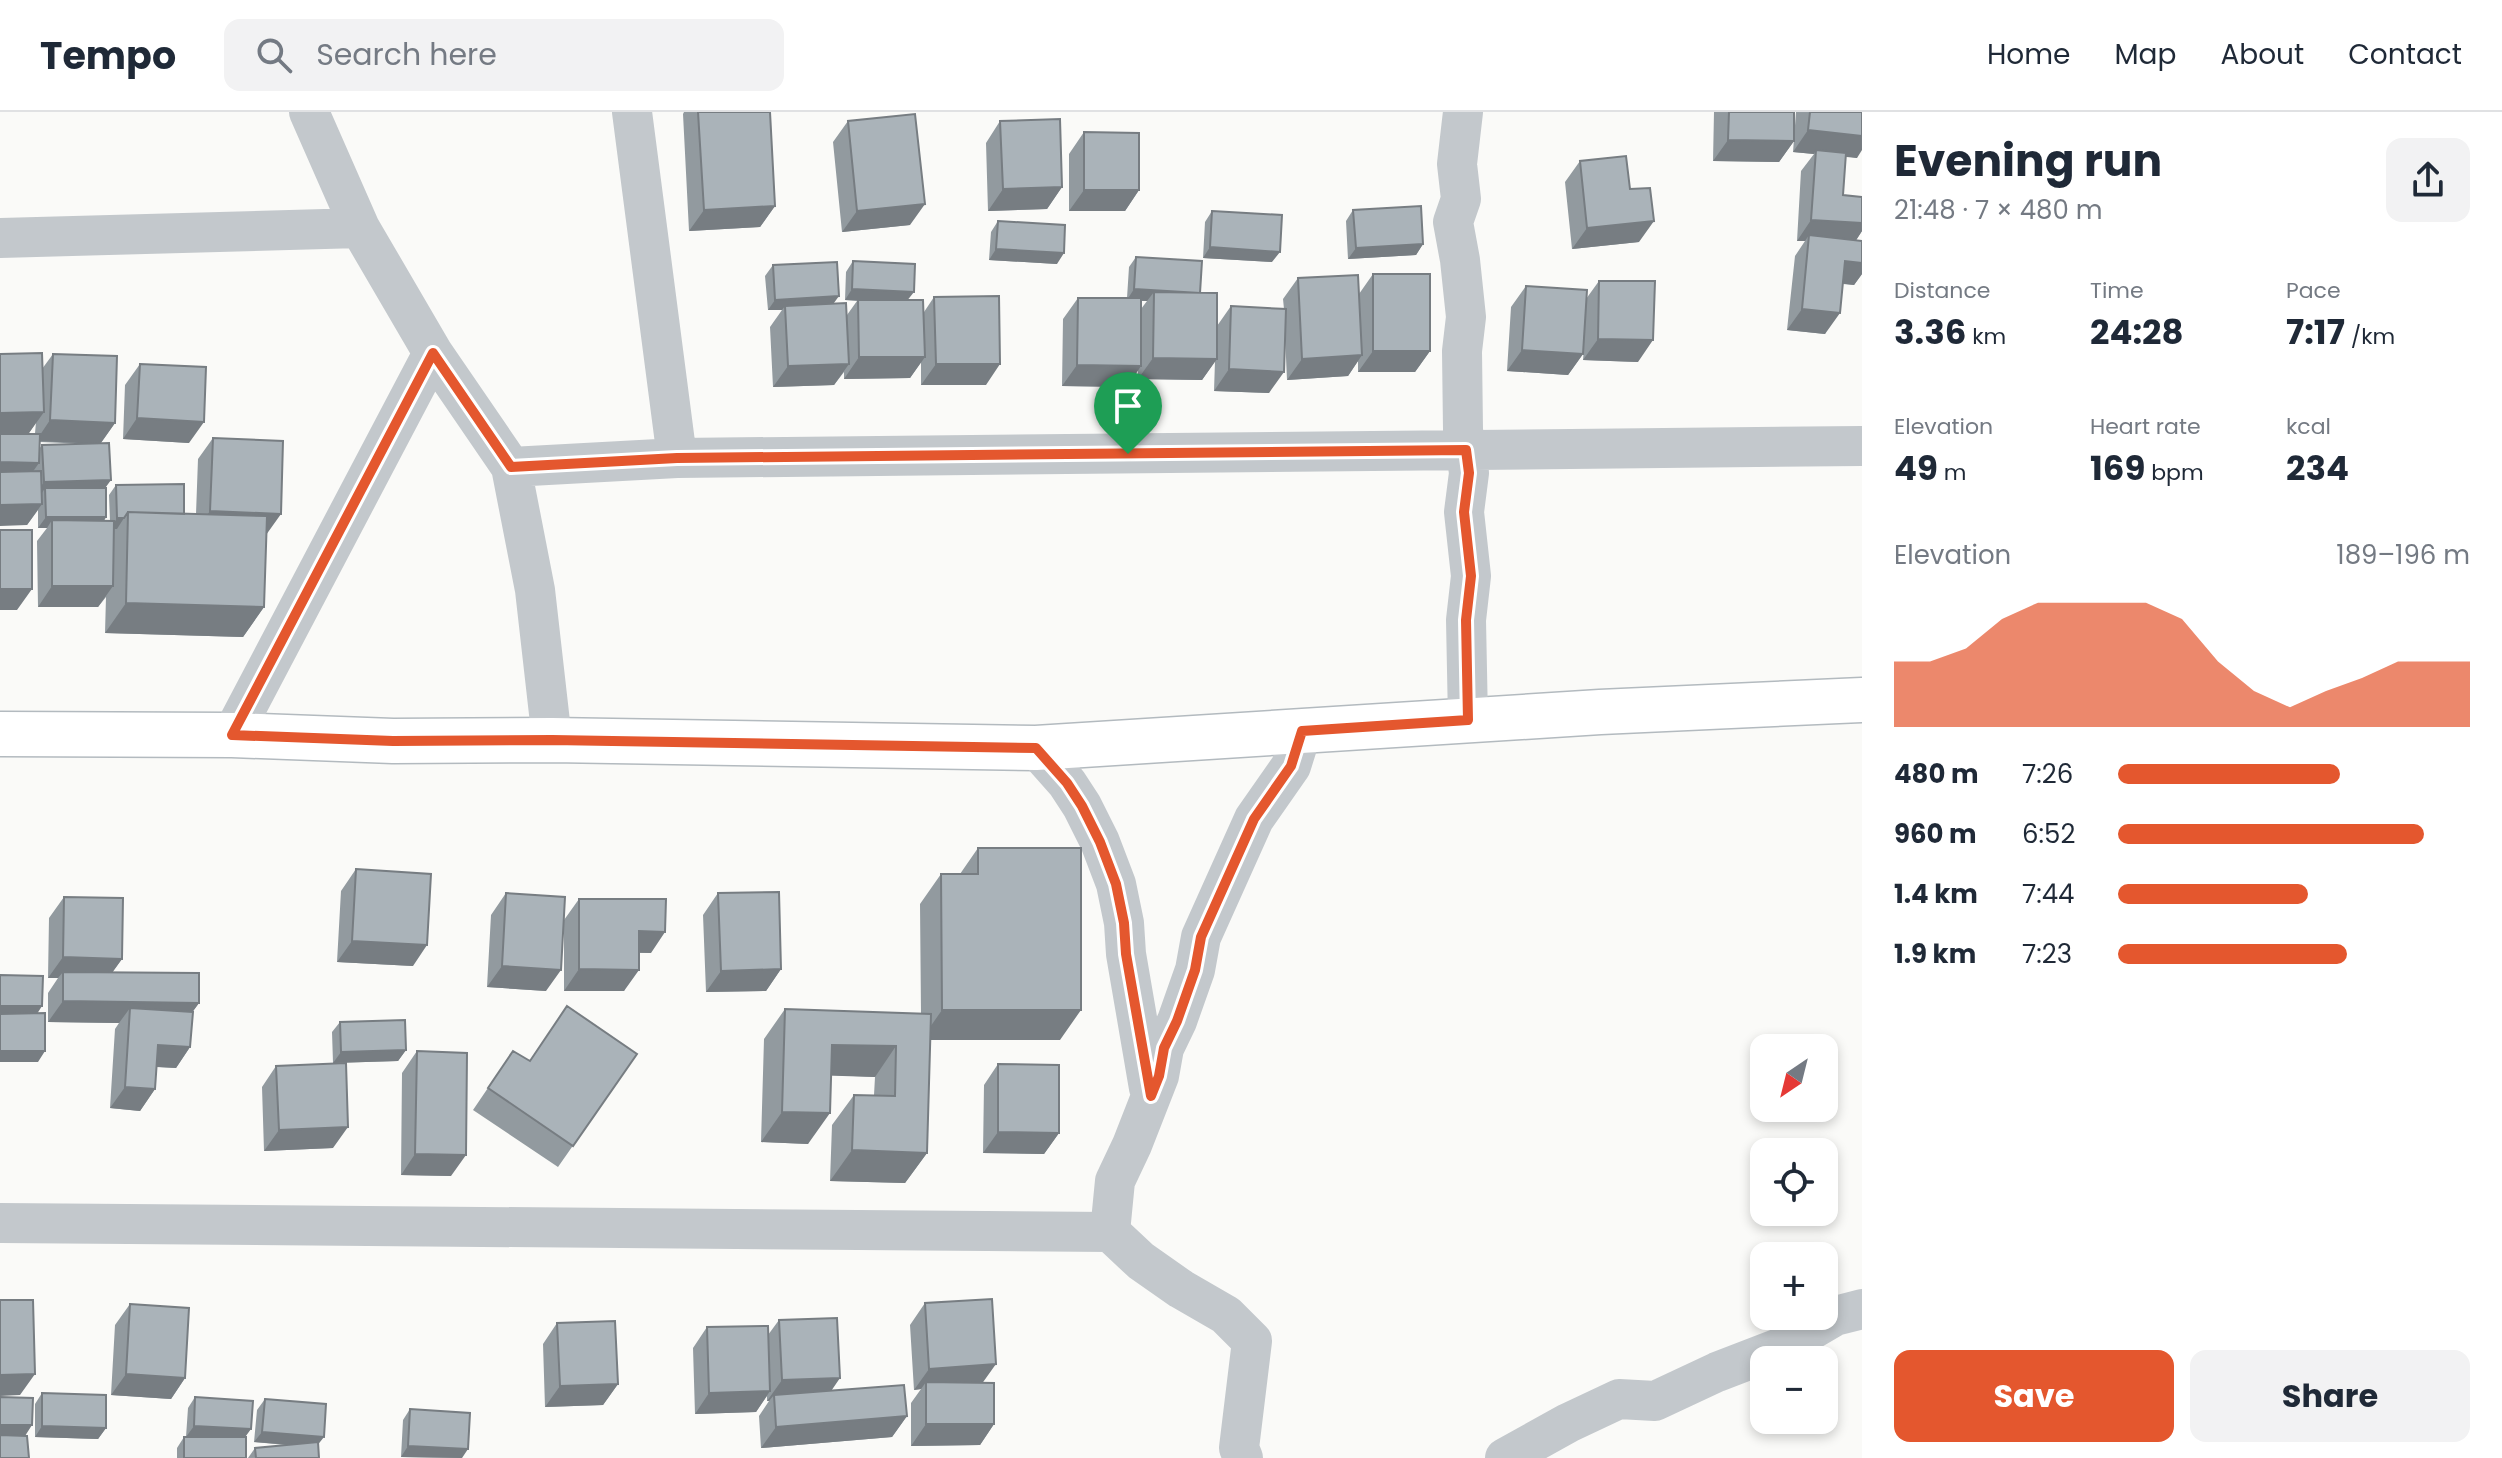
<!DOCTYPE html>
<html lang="en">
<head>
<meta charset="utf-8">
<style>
	:root { --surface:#fff; --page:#f2f2f3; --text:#1f2937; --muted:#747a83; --line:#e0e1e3; --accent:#e4572e }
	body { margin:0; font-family:Poppins,sans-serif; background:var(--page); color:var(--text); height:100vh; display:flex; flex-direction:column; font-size:30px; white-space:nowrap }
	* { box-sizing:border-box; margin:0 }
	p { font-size:26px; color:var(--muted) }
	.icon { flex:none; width:44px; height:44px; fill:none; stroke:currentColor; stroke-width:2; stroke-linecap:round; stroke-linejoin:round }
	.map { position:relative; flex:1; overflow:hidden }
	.sheet { display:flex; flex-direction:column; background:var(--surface); width:640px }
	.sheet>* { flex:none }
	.needle { width:52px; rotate:215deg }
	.controls { position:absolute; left:1750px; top:922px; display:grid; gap:16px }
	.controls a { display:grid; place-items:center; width:88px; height:88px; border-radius:16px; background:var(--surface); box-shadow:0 4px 12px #0003; font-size:40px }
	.pin { position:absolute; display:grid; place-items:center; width:68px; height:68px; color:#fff; margin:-82px -34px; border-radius:50% 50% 50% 0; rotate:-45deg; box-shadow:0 0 8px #0007 }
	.pin .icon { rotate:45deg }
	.round { display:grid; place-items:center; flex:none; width:84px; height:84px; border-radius:16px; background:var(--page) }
	.overview { display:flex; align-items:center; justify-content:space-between; height:136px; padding:0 32px }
	h1 { font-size:44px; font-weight:700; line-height:60px }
	.figures { display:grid; grid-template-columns:repeat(3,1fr); gap:12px; height:136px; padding:8px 32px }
	.figures div { display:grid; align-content:center }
	.figures b { font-size:34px; font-weight:700 }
	.figures small { font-size:22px; font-weight:400 }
	.figures p { font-size:22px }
	.chart { height:224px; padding:16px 32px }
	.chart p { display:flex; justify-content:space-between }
	.chart svg { width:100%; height:144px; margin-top:8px; fill:var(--accent); opacity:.7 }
	.cta { display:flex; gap:16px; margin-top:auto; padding:16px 32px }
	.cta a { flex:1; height:92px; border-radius:16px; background:var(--accent); color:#fff; font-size:32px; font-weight:700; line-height:92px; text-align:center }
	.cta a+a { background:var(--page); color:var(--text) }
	ul { padding:0 32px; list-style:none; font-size:26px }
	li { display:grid; grid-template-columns:128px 96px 1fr; align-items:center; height:60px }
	li i { height:20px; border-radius:10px; background:var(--accent) }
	header { display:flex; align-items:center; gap:48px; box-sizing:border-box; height:112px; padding:0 40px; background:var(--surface); border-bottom:2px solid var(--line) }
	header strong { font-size:38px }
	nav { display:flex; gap:44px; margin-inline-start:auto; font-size:28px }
	.search { width:560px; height:72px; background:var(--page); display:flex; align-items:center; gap:20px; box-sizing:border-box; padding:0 28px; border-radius:16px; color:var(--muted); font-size:30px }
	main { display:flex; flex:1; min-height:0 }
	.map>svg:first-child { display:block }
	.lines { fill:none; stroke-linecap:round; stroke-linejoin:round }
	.secondary-casing { stroke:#b3babf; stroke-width:47 }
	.street { stroke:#c3c8cc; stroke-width:40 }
	.secondary { stroke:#fff; stroke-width:44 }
	.wall { fill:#929a9f; fill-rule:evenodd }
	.shaded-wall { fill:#777d82 }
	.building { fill:#aab3b9; stroke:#777d82; stroke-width:2 }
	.route-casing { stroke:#fff; stroke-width:16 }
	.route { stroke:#e4572e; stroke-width:10 }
</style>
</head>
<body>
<header>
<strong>Tempo</strong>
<div class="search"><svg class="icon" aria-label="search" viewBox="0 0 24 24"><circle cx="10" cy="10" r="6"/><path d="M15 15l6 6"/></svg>Search here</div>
<nav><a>Home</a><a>Map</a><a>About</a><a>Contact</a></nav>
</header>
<main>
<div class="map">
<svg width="1862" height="1346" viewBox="0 0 1862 1346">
	<rect width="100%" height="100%" fill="#fafaf8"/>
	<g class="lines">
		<defs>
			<path id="secondary" d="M0 622 232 623 393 629 552 628 1036 636 1600 600 1862 588"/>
		</defs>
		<use href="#secondary" class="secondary-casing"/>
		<path class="street" d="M309 0 360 116 433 241 511 355 535 478 552 628
			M632 0 677 346 1862 334
			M1463 0 1457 52 1461 87 1453 110 1460 148 1466 205 1462 239 1463 318 1469 361 1464 400 1471 464 1466 508 1468 608
			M0 126 360 116
			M511 355 677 346
			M232 623 433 241
			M1036 636 1067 671 1082 694 1100 730 1116 772 1124 811 1126 842 1149 976
			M0 1111 1110 1120 1141 1149 1181 1177 1226 1203 1252 1229 1239 1336 1243 1346
			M1110 1120 1115 1069 1132 1033 1159 964 1164 936 1177 909 1195 858 1201 825 1254 707 1291 654 1302 619
			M1505 1346 1568 1311 1619 1287 1655 1289 1717 1260 1782 1235 1835 1204 1862 1197"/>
		<use href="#secondary" class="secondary"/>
	</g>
	<path class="wall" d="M684 0H770L775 94 760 115 689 119 683 2Z
		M1714 0H1794V29L1779 50 1713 49Z
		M1796 0H1862L1857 46 1845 44 1843 83 1862 85V119L1856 128 1862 129V162L1854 173 1843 172 1825 222 1787 218 1795 144 1805 129H1797L1801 59 1814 42 1793 40Z
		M848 9 910 113 842 120 833 30Z
		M1000 9 1062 75 1047 97 988 99 986 31Z
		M1084 20 1139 78 1125 99H1069V42Z
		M1580 49 1630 77 1639 130 1572 137 1565 70Z
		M1353 98 1423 132 1416 143 1348 147 1346 109Z
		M1212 99 1272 150 1203 146 1205 110Z
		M998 109 1057 152 989 148 991 120Z
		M1136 145 1200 181 1217 214 1231 194 1284 197 1283 187 1298 166 1359 182 1373 162 1430 239 1415 260H1358V249L1348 264 1287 268 1285 223 1269 281 1214 279 1215 249 1202 268 1138 267V258L1127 275 1062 274 1063 207 1078 186H1127L1129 155ZM1141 189H1147L1141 197Z
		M853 149 924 200 934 185 986 273H921V250L910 266 844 267V260L834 273 773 275 770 215 782 198H768L765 164 773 153 833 192 847 203 857 189 845 188 846 160Z
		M1599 169 1638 250 1583 248 1584 236 1583 242 1568 263 1507 259 1511 195 1526 174 1586 187Z
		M53 242 115 311 101 331 106 405 104 409H110L109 383 116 373 184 402H196L198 347 213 326 266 423 264 495 243 525 105 521 106 485 98 495H38L37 429 47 416H38V398L27 413 36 310 29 321 42 257ZM40 330 88 332 42 333 39 337Z
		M140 252 189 331 123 327 125 273Z
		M978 736 1060 928H930L927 1041 905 1071 830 1069 832 1013 854 983H874L875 965 831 963 808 1032 761 1030 764 927 785 897 921 902 920 792 941 762H960Z
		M356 757 413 854 337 850 341 779Z
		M506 781 546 879 487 875 491 803Z
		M718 781 781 857 766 879 706 880 703 803Z
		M64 785 122 847 112 860 199 891 192 900 190 935 176 956 156 955 155 977 140 999 110 996 115 917 119 911 48 910V881L58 866H48L49 806Z
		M579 787 651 841H639L624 879H564V808Z
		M340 910 406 938 398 949 333 951 332 920Z
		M417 939 451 1064 401 1063 402 961Z
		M513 939 529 949 637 942 558 1055 473 998Z
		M998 952 1059 1021 1044 1042 983 1041 984 973Z
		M276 954 333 1036 264 1039 262 975Z
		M925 1191 983 1270 994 1312 980 1333 911 1334V1291L921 1277 914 1278 910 1213Z
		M130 1192 185 1266 171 1287 111 1283 115 1213Z
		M779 1208 832 1279 907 1304 892 1325 761 1336 759 1304 769 1289H767V1284L756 1300 695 1302 693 1236 707 1215 768 1223Z
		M557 1211 618 1272 603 1293 545 1295 543 1232Z
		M42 1281 106 1316 98 1327 35 1325V1292Z
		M195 1285 245 1325 246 1346H177V1336L184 1325H186L188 1296Z
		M265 1287 318 1333 319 1346H248L255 1336 286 1333 254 1330 257 1298Z
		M410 1297 462 1346 401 1345 403 1308Z"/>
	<path class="shaded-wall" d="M1808 18 1862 24V38L1857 46 1816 42V38L1814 42 1793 40Z
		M1728 28 1794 29 1779 50 1713 49Z
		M1062 75 1047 97 988 99 1003 77Z
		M1084 78H1139L1125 99H1069Z
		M925 92 910 113 842 120 857 99Z
		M775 94 760 115 689 119 704 98Z
		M1811 108 1862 111V119L1853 133 1809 123 1805 129H1797Z
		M1654 109 1639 130 1572 137 1587 116Z
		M1423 132 1416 143 1348 147 1356 136Z
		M1210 135 1280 140 1272 150 1203 146Z
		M996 137 1064 141 1057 152 989 148Z
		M1845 149 1862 151V162L1854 173 1830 170Z
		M852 177 914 180 906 190 845 188Z
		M1134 177 1200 182 1154 180 1147 189 1127 188Z
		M839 184 831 195 785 194 782 198H768L775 188Z
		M1802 197 1840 201 1825 222 1787 218Z
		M1598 227 1653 228 1638 250 1583 248Z
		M1522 238 1583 242 1568 263 1507 259Z
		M1373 239H1430L1415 260H1358Z
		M1362 243 1348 264 1287 268 1302 247Z
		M859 245H925L910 266 844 267Z
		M1153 246 1217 247 1202 268 1138 267Z
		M849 252 834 273 773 275 788 254Z
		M936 252H1000L986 273H921Z
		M1077 253 1141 254 1127 275 1062 274Z
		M1229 257 1284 260 1269 281 1214 279Z
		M44 300 29 321 0 322V301Z
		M137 306 204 310 189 331 123 327Z
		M50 308 115 311 100 332 36 329Z
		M0 350 39 351 24 372H0Z
		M111 368 103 379 45 376 42 381H36L44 370Z
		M42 392 27 413 0 414V393Z
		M210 399 281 402 266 423 195 420Z
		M46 405H106L99 416 52 408 47 416H38Z
		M117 406H124L117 417H110Z
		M52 474H113L98 495H38Z
		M0 477H32L17 498H0Z
		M126 491 264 495 243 525 105 521Z
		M639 819 665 820 651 841 624 840Z
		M352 829 427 833 413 854 337 850Z
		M63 845 122 847 107 868 63 860 58 866H48Z
		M502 854 561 858 546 879 487 875Z
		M579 857 639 858 624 879H564Z
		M781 857 766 879 706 880 721 859Z
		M63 889 199 891 184 912 130 896 119 911 48 910Z
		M0 894H42L35 905H0Z
		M942 898H1081L1060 928H921Z
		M158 933 190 935 176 956 143 954Z
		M832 933 896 934 875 965 810 963Z
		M406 938 398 949 333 951 341 940Z
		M0 939H45L38 950H0Z
		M125 975 155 977 140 999 110 996Z
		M782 1000 830 1001 808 1032 761 1030Z
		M348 1015 333 1036 264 1039 279 1018Z
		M998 1020 1059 1021 1044 1042 983 1041Z
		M852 1038 927 1041 905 1071 830 1069Z
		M415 1042 466 1043 451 1064 401 1063Z
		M996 1252 981 1273 926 1270 921 1277 914 1278 929 1257Z
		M35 1262 20 1283 0 1284V1263Z
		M126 1262 185 1266 171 1287 111 1283Z
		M840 1266 825 1288 774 1283 769 1289H767L782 1268Z
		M618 1272 603 1293 545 1295 560 1274Z
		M770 1279 756 1300 695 1302 709 1281Z
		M907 1304 892 1325 761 1336 776 1315Z
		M926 1312H994L980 1333 911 1334Z
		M0 1313H32L25 1324H0Z
		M42 1314 106 1316 98 1327 35 1325Z
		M194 1314 251 1317 243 1328 186 1325Z
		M262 1320 324 1325 316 1335 254 1330Z
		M408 1334 468 1337 462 1346 401 1345Z"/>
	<path class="building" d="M698 0H770L775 94 704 98Z
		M1729 0H1794V29L1728 28Z
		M1810 0H1862V24L1808 18Z
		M915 2 925 92 857 99 848 9Z
		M1060 7 1062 75 1003 77 1000 9Z
		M1084 20 1139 21V78H1084Z
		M1816 38 1846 41 1843 83 1862 85V111L1811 108Z
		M1626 44 1630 77 1650 76 1654 109 1587 116 1580 49Z
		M1421 94 1423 132 1356 136 1353 98Z
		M1212 99 1282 103 1280 140 1210 135Z
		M998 109 1065 113 1064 141 996 137Z
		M1809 123 1862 129V151L1845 149 1840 201 1802 197Z
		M1136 145 1202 149 1200 181 1134 177Z
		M853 149 915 152 914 180 852 177Z
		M837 150 839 184 775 188 773 153Z
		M1373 162H1430V239H1373Z
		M1358 163 1362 243 1302 247 1298 166Z
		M1599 169H1655L1653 228 1598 227Z
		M1526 174 1587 178 1583 242 1522 238Z
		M1154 180 1217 181V247L1153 246Z
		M999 184 1000 252H936L934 185Z
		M1078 186H1141V254L1077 253Z
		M858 188H923L925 245H859Z
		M846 191 849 252 788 254 785 194Z
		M1231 194 1286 197 1284 260 1229 257Z
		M42 241 44 300 0 301V242Z
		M53 242 117 244 115 311 50 308Z
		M140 252 206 255 204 310 137 306Z
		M0 322H40L39 351 0 350Z
		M213 326 283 329 281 402 210 399Z
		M109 331 111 368 44 370 42 333Z
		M41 359 42 392 0 393V360Z
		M184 372V402L128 400 124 406H117L116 373Z
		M45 376H106V405H46Z
		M128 400 267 404 264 495 126 491Z
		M52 408 114 409 113 474H52Z
		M0 418H32V477H0Z
		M978 736H1081V898H942L941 762H978Z
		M356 757 431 762 427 833 352 829Z
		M779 780 781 857 721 859 718 781Z
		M506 781 565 785 561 858 502 854Z
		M64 785 123 786 122 847 63 845Z
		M579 787H666L665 820 639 819V858L579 857Z
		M63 860 199 861V891L63 889Z
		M0 863 43 864 42 894H0Z
		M567 894 637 942 573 1034 488 976 513 939 530 949Z
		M130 896 193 900 190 935 158 933 155 977 125 975Z
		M785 897 931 902 927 1041 852 1038 854 983 895 984 896 934 832 933 830 1001 782 1000Z
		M45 901V939H0V902Z
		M405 908 406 938 341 940 340 910Z
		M417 939 467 941 466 1043 415 1042Z
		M346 951 348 1015 279 1018 276 954Z
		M998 952 1059 953V1021L998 1020Z
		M992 1187 996 1252 929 1257 925 1191Z
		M0 1188H33L35 1262 0 1263Z
		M130 1192 189 1196 185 1266 126 1262Z
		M837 1206 840 1266 782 1268 779 1208Z
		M615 1209 618 1272 560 1274 557 1211Z
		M768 1214 770 1279 709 1281 707 1215Z
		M926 1270 994 1271V1312H926Z
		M904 1273 907 1304 776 1315 774 1283Z
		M42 1281 106 1283V1316L42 1314Z
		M0 1285 33 1286 32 1313H0Z
		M195 1285 253 1289 251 1317 194 1314Z
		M265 1287 326 1292 324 1325 262 1320Z
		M410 1297 470 1301 468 1337 408 1334Z
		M0 1323 27 1324 29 1346H0Z
		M184 1325H246V1346H184Z
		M318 1330 319 1346H256L255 1336Z"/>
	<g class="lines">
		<defs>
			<path id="route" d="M433 241 511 355 677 346 1466 338 1469 361 1464 400 1471 464 1466 508 1468 608 1302 619 1291 654 1254 707 1201 825 1195 858 1177 909 1164 936 1159 964 1151 984 1126 842 1124 811 1116 772 1100 730 1082 694 1067 671 1036 636 552 628 393 629 232 623Z"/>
		</defs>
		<use href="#route" class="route-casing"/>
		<use href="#route" class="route"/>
	</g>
</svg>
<div class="controls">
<a><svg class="needle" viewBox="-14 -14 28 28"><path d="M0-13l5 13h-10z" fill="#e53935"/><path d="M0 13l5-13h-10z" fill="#747a83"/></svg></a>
<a><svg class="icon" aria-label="locate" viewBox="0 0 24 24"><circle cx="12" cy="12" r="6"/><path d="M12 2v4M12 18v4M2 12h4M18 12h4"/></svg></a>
<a>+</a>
<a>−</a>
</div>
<div class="pin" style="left:1128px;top:342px;background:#1e9e55"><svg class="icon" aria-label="arrive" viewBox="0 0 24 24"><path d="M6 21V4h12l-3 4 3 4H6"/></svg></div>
</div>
<section class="sheet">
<div class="overview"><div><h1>Evening run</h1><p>21:48 · 7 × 480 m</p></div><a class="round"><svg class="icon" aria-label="share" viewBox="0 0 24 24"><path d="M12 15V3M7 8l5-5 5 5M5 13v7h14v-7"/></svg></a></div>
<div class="figures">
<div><p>Distance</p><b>3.36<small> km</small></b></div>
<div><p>Time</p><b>24:28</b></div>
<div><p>Pace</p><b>7:17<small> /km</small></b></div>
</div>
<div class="figures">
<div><p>Elevation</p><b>49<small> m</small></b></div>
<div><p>Heart rate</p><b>169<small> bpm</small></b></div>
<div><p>kcal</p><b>234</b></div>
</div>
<div class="chart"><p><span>Elevation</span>189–196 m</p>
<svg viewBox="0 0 160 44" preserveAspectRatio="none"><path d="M0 44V24L10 24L20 20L30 11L40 6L50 6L60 6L70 6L80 11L90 24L100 33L110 38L120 33L130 29L140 24L150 24L160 24V44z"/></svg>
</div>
<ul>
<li><b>480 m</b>7:26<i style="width:63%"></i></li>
<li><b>960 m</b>6:52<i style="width:87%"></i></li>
<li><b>1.4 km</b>7:44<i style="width:54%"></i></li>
<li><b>1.9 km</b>7:23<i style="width:65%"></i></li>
</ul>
<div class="cta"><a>Save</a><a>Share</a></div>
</section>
</main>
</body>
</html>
